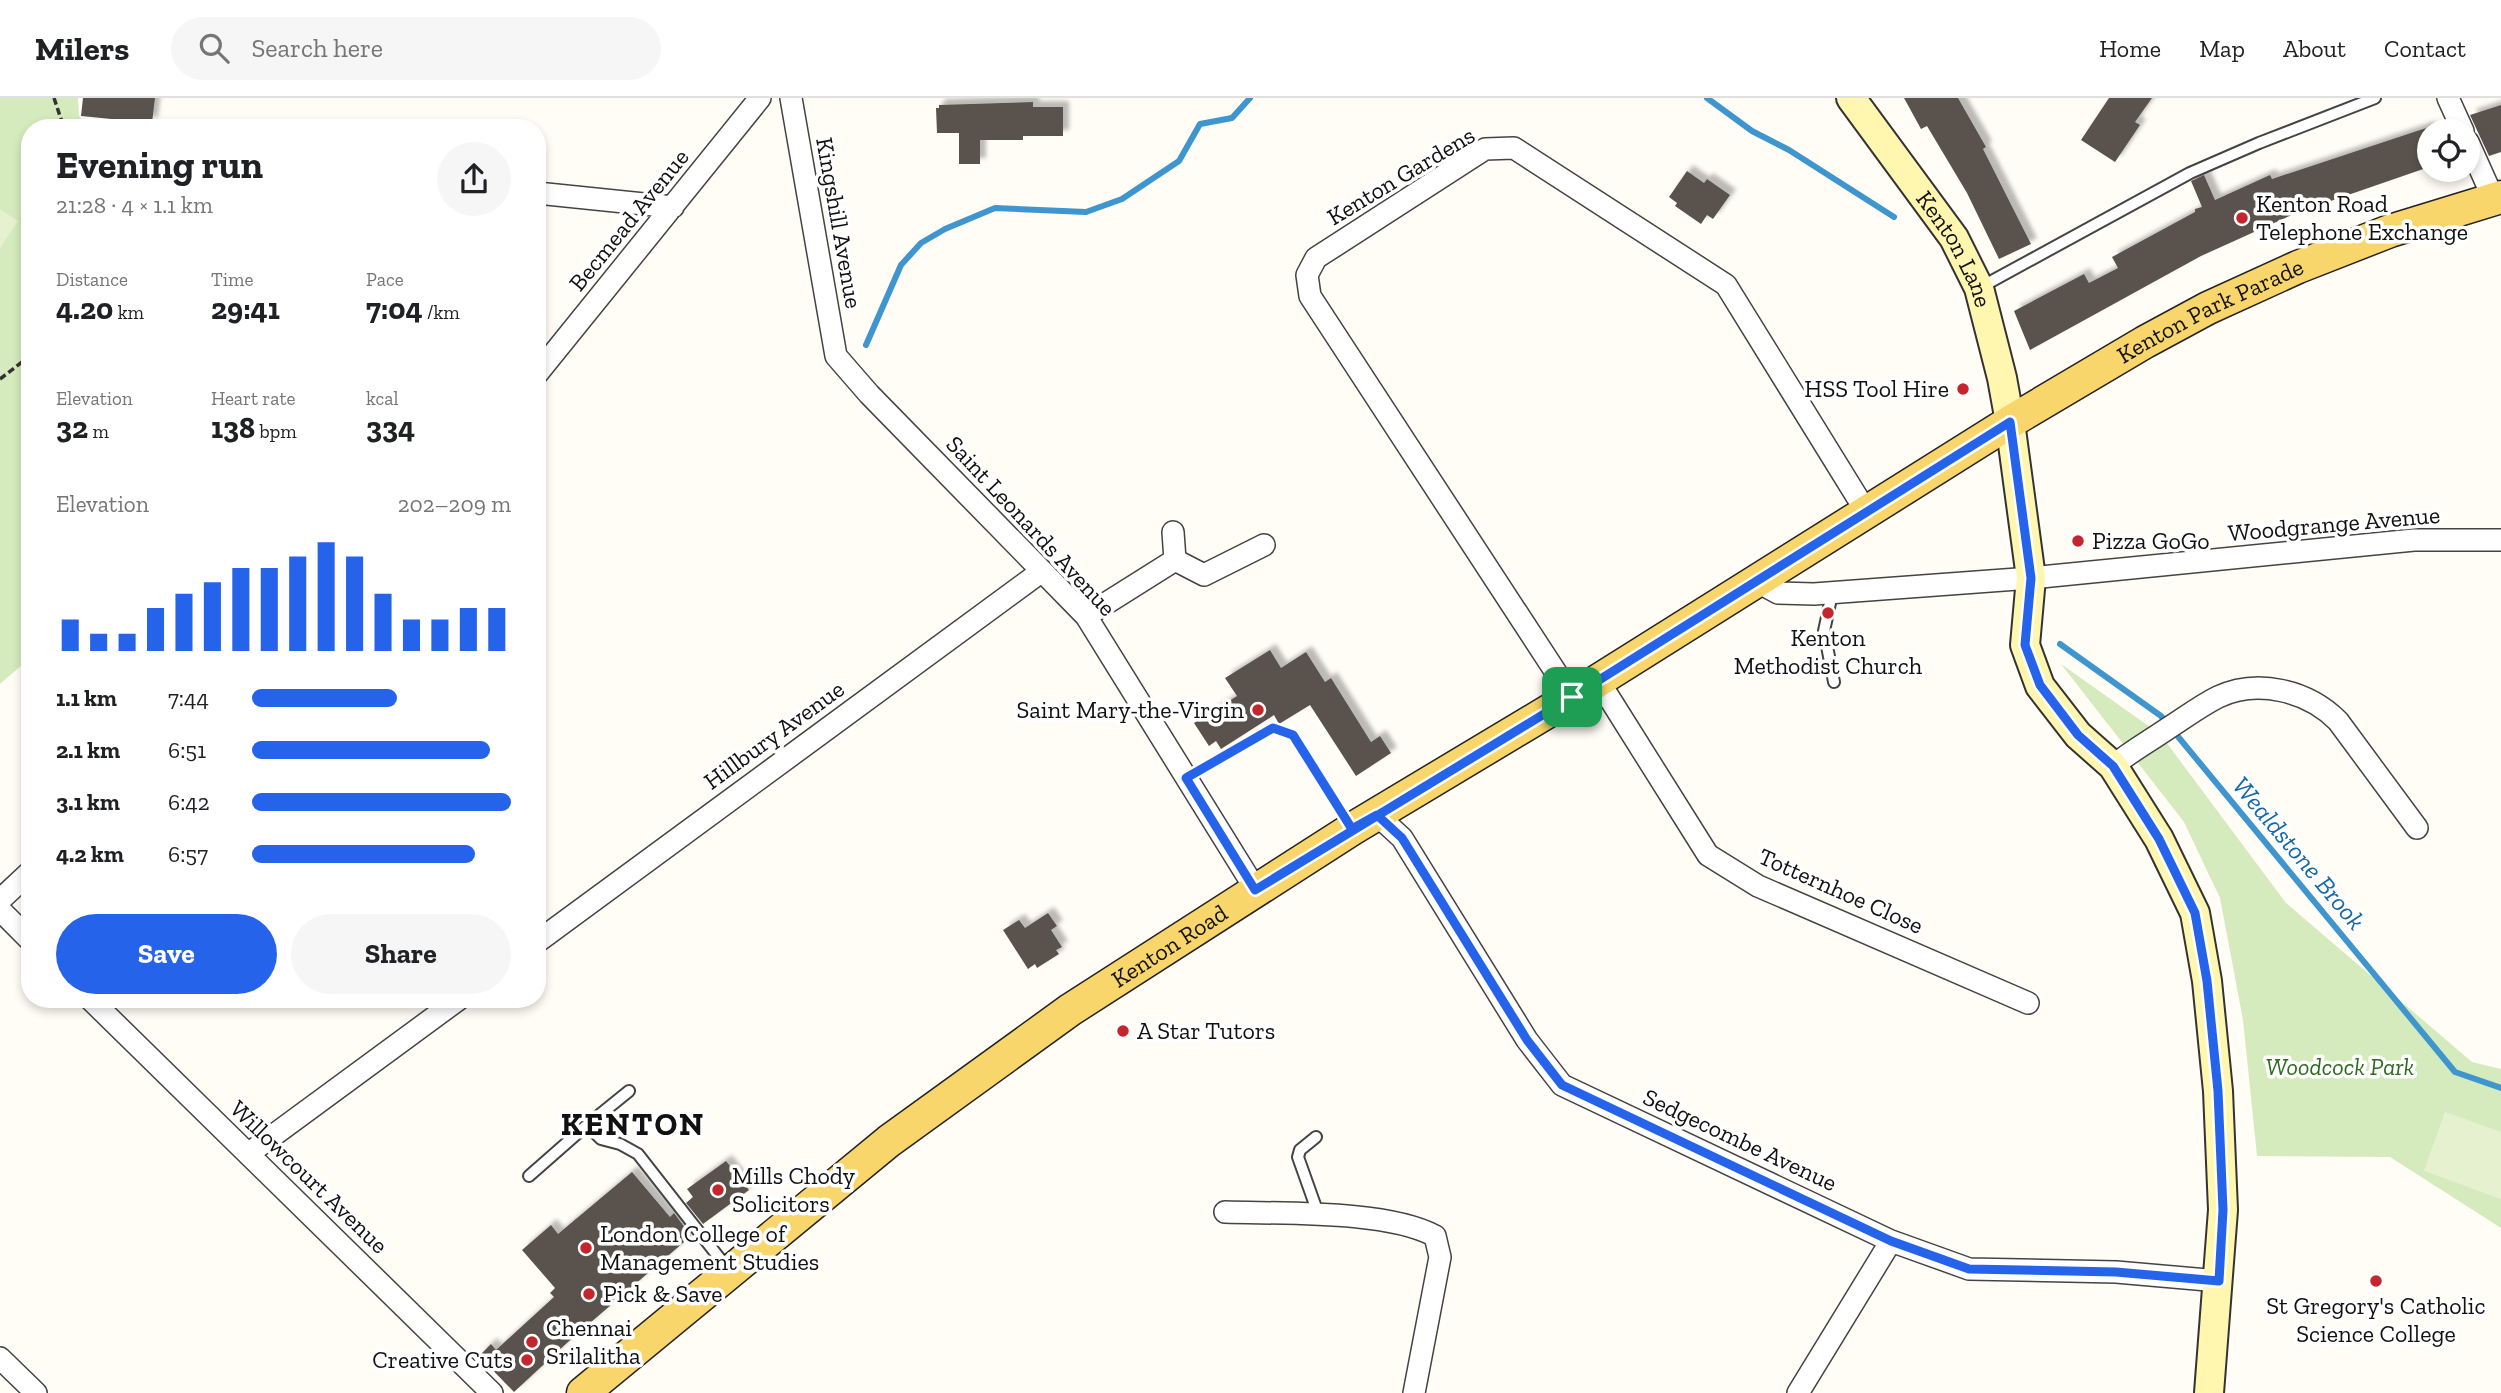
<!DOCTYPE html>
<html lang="en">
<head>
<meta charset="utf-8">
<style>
	:root { --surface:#fff; --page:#f6f6f6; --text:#202124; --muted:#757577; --line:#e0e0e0; --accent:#2563eb }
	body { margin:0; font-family:"Zilla Slab",serif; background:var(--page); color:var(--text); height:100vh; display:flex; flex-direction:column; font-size:26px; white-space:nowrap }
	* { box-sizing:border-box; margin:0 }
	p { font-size:23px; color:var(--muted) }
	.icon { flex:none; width:38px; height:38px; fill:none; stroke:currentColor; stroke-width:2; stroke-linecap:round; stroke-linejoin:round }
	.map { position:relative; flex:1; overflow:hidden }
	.panel { position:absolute; left:21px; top:21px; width:525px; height:889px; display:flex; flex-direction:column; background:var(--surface); border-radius:28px; box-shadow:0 4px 10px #0003 }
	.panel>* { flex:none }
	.tools { position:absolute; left:2417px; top:21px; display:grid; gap:14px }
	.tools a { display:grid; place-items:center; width:63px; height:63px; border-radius:50%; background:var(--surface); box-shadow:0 4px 10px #0003; font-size:35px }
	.pin { position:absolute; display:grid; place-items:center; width:60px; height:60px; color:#fff; margin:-30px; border-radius:14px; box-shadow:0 4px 10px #0006 }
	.round { display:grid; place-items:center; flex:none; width:74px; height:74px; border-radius:37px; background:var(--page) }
	.headline { display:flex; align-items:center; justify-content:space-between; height:119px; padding:0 35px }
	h1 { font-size:38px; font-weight:700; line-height:52px }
	.figures { display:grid; grid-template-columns:repeat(3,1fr); gap:10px; height:119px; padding:7px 35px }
	.figures div { display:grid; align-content:center }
	.figures b { font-size:30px; font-weight:700 }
	.figures small { font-size:19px; font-weight:400 }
	.figures p { font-size:19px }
	.chart { height:196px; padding:14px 35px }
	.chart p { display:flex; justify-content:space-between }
	.chart svg { width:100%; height:126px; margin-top:7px; stroke:var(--accent); stroke-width:6 }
	.primary-button { display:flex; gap:14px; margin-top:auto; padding:14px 35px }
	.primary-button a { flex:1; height:80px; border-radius:42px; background:var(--accent); color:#fff; font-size:28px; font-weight:700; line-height:80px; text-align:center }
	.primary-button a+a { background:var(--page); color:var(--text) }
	ul { padding:0 35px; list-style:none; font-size:23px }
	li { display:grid; grid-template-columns:112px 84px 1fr; align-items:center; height:52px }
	li i { height:18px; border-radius:9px; background:var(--accent) }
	header { display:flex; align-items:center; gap:42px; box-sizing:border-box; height:98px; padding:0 35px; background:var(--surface); border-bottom:2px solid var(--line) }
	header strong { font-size:33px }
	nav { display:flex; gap:38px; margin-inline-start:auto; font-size:24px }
	.search { width:490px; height:63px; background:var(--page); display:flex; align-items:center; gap:18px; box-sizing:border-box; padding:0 24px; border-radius:38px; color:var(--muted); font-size:26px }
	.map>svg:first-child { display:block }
	.green { fill:#d5ebbd }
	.pitch { fill:#e6f2cf }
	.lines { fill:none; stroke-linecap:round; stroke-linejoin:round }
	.stream { stroke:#3f96cf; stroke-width:6 }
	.building { fill:#5a524d; filter:url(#shadow) }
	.lane-casing { stroke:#444; stroke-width:14 }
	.street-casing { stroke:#444; stroke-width:24 }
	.secondary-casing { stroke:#333; stroke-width:32 }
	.primary-casing { stroke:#222; stroke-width:35 }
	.path { stroke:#333; stroke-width:3.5; stroke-dasharray:7 3.5; stroke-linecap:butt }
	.lane { stroke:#fff; stroke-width:10 }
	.street { stroke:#fff; stroke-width:21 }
	.secondary { stroke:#fff6b0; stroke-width:28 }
	.primary { stroke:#f9d66b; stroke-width:32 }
	.route-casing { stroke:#fff; stroke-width:14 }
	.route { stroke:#2563eb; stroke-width:9 }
	.poi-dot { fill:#c4262e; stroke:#fff; stroke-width:2.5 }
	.labels { text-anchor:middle; stroke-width:7; stroke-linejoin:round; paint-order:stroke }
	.street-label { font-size:24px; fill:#111; stroke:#fff }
	.poi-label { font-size:24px; fill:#111; stroke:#fff; text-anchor:start }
	.park-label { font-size:24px; font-style:italic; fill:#2f6b1f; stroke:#fff }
	.water-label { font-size:26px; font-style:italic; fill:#1768a6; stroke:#fff }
	.district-label { font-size:32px; font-weight:bold; letter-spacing:2px; fill:#111; stroke:#fff }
</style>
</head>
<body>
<header>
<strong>Milers</strong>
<div class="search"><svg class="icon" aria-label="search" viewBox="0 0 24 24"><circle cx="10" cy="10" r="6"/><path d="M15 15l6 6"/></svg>Search here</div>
<nav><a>Home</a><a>Map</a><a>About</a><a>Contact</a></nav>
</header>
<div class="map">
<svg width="2501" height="1295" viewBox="0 0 2501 1295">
	<defs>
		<filter id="shadow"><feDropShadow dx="6" dy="-6" stdDeviation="2" flood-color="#0004"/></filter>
	</defs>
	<rect width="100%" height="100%" fill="#fffdf5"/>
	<path class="green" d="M0 0H78L79 17 86 30H30V560L0 586Z
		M2061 566 2160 636 2286 805 2472 964 2501 971V1130L2390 1059 2257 1058 2243 922 2220 800 2184 724Z"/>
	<path class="pitch" d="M0 111 18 123 0 150Z
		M2445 1014 2501 1034V1101L2424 1073Z"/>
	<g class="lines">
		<path class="stream" d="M1707 0 1752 33 1789 52 1894 119
			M866 247 901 167 921 145 945 131 995 110 1086 114 1122 101 1179 63 1200 26 1232 20 1250 0
			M2060 546 2161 618 2455 974 2501 990"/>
	</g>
	<path class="building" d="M83 0H155L152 25 81 18Z
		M1904 0H1958L1986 49 1983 51 2031 146 1999 161 1967 95 1927 28 1921 31Z
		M2109 0H2152L2135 24 2140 27 2115 64 2081 42Z
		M1033 4V9H1063V38H1023V42H980V66H959V35H937L936 10H939V7Z
		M2501 7V54L2489 58 2470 17Z
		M2429 29V69L2296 115 2201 158 2030 252 2014 213 2084 176 2089 185 2118 170 2112 159 2195 114V111L2202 109 2191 83 2204 77 2215 102 2270 77 2272 81Z
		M1687 73 1704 85 1707 81 1730 97 1713 121 1707 117 1701 126 1675 108 1677 105 1669 99Z
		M1270 552 1281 570 1306 554 1325 584 1331 580 1371 644 1380 638 1391 655 1356 678 1310 607 1279 626 1274 617 1221 651 1216 643 1209 648 1194 625 1237 598 1225 580Z
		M1048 815 1057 828 1051 832 1062 849 1056 852 1059 856 1037 870 1035 866 1028 871 1003 832 1019 822 1025 830Z
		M726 1063 749 1092 703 1126 686 1105 693 1099 687 1091Z
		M632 1074 670 1119 674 1115 691 1138 568 1244 514 1294 479 1258 491 1246 496 1252 554 1199 550 1195 555 1190 522 1152 551 1127 558 1136Z"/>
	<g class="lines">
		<defs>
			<path id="lane" d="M1981 189 2190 75 2259 45 2375 0
				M1829 495 1830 505 1824 533 1834 584
				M629 993 587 1027 601 1041 620 1046 638 1056 728 1171
				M1316 1039 1300 1052 1298 1059 1319 1118
				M529 1078 587 1027"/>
			<path id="street" d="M791 0 836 258 869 296 1086 518 1256 792
				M2448 0 2463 33
				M2468 44 2494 102
				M537 95 673 109
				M537 276 760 0
				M1173 434 1175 462 1204 477 1264 447
				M1756 483 1778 495 1814 496 2031 480 2414 442H2501
				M1086 518 1175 462
				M1598 582 1708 757 1758 788 2028 905
				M1572 599 1310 198 1307 177 1316 160 1485 51 1514 50 1726 187 1867 415
				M2113 668C2130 654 2148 644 2167 631 2183 621 2200 608 2218 599 2258 580 2308 593 2338 623L2417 730
				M1377 717 1402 740 1527 942 1562 987 1891 1143 1969 1171 2116 1174 2219 1183
				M0 802 30 774
				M0 812 30 842
				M537 844 1042 473
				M90 901 492 1295
				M248 1056 459 901
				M1225 1114C1282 1116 1387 1112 1435 1138L1440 1159 1414 1295
				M0 1260 36 1295
				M1798 1295 1891 1143"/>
			<g id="secondary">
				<path id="s1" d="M1851 0 1954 140 1979 190 2002 280 2010 324 2031 480 2025 547 2040 588 2078 637 2113 668 2159 741 2195 815 2207 883 2218 993 2223 1112 2209 1295"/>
			</g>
			<g id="primary">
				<path id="s2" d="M583 1295 889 1043 1070 912 1352 731 1572 599 2010 324 2145 244 2208 210 2298 169 2390 133 2501 99"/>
			</g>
		</defs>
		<use href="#lane" class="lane-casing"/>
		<use href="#street" class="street-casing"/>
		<use href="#secondary" class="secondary-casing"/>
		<use href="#primary" class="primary-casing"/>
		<path class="path" d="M54 0 64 30
			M63 26 73 30
			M0 281 30 258
			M1205 669 1274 630 1293 637 1338 709"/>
		<use href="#lane" class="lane"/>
		<use href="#street" class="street"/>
		<use href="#secondary" class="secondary"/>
		<use href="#primary" class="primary"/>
	</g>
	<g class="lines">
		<defs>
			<path id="route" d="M1572 599 1255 792 1186 680 1273 630 1293 637 1352 731 1377 717 1402 740 1527 942 1562 987 1891 1143 1969 1171 2116 1174 2219 1183 2223 1112 2218 993 2207 883 2195 815 2159 741 2113 668 2078 637 2040 587 2025 547 2031 480 2010 324 1572 599"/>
		</defs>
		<use href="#route" class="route-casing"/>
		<use href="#route" class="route"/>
	</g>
	<g class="poi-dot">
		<circle cx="2242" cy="120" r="7"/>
		<circle cx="1963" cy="291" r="7"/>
		<circle cx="2078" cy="443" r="7"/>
		<circle cx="1828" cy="515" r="7"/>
		<circle cx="1258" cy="612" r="7"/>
		<circle cx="1123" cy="933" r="7"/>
		<circle cx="718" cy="1092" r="7"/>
		<circle cx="586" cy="1150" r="7"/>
		<circle cx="2376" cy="1183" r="7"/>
		<circle cx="589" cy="1196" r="7"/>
		<circle cx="532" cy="1244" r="7"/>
		<circle cx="527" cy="1262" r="7"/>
	</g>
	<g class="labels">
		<g class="street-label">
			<text transform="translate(1401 78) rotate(-31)" y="8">Kenton Gardens</text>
			<text transform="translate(629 122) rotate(-51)" y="8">Becmead Avenue</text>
			<text transform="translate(839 125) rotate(80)" y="8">Kingshill Avenue</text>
			<text dy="8" stroke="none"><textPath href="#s1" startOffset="184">Kenton Lane</textPath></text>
			<text dy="8" stroke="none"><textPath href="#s2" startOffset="1958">Kenton Park Parade</textPath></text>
			<text transform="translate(2334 426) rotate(-5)" y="8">Woodgrange Avenue</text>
			<text transform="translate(1031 428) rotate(47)" y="8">Saint Leonards Avenue</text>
			<text transform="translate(774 637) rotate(-36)" y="8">Hillbury Avenue</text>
			<text transform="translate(1841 793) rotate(24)" y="8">Totternhoe Close</text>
			<text dy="8" stroke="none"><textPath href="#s2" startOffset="738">Kenton Road</textPath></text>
			<text transform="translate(1740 1042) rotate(25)" y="8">Sedgecombe Avenue</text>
			<text transform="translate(309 1079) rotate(44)" y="8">Willowcourt Avenue</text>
		</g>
		<g class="poi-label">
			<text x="2256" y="114">Kenton Road<tspan x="2256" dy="28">Telephone Exchange</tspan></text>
			<text x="1949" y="299" text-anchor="end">HSS Tool Hire</text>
			<text x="2092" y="451">Pizza GoGo</text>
			<text x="1828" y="548" text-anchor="middle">Kenton<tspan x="1828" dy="28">Methodist Church</tspan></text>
			<text x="1244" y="620" text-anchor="end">Saint Mary-the-Virgin</text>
			<text x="1137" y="941">A Star Tutors</text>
			<text x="732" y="1086">Mills Chody<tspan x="732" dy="28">Solicitors</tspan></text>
			<text x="600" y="1144">London College of<tspan x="600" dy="28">Management Studies</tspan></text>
			<text x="603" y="1204">Pick &amp; Save</text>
			<text x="2376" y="1216" text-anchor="middle">St Gregory's Catholic<tspan x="2376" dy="28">Science College</tspan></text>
			<text x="546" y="1238">Chennai<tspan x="546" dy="28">Srilalitha</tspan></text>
			<text x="513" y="1270" text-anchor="end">Creative Cuts</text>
		</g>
		<g class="park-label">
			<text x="2340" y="977">Woodcock Park</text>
		</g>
		<g class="water-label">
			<text transform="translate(2299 755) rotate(50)" y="9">Wealdstone Brook</text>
		</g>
		<g class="district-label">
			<text x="633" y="1037">KENTON</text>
		</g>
	</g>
</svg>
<div class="tools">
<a><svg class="icon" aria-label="locate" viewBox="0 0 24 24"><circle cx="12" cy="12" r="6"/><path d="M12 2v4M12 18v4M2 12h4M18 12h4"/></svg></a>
</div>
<div class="pin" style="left:1572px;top:599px;background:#1e9e55"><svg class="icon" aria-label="arrive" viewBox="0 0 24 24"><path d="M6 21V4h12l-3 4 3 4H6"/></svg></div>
<section class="panel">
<div class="headline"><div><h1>Evening run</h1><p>21:28 · 4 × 1.1 km</p></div><a class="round"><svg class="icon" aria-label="share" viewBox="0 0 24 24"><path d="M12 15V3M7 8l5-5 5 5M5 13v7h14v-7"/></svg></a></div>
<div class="figures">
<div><p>Distance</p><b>4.20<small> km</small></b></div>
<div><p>Time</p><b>29:41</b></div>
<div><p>Pace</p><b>7:04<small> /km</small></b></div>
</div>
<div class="figures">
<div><p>Elevation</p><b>32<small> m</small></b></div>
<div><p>Heart rate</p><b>138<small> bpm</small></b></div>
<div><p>kcal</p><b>334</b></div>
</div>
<div class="chart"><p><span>Elevation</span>202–209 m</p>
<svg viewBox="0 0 160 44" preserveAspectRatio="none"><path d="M5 44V33M15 44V38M25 44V38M35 44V29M45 44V24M55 44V20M65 44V15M75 44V15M85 44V11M95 44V6M105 44V11M115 44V24M125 44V33M135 44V33M145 44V29M155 44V29"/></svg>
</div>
<ul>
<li><b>1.1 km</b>7:44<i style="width:56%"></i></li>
<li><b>2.1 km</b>6:51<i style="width:92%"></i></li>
<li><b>3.1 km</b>6:42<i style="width:100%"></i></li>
<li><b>4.2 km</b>6:57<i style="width:86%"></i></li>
</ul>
<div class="primary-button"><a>Save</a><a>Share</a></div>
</section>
</div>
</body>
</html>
